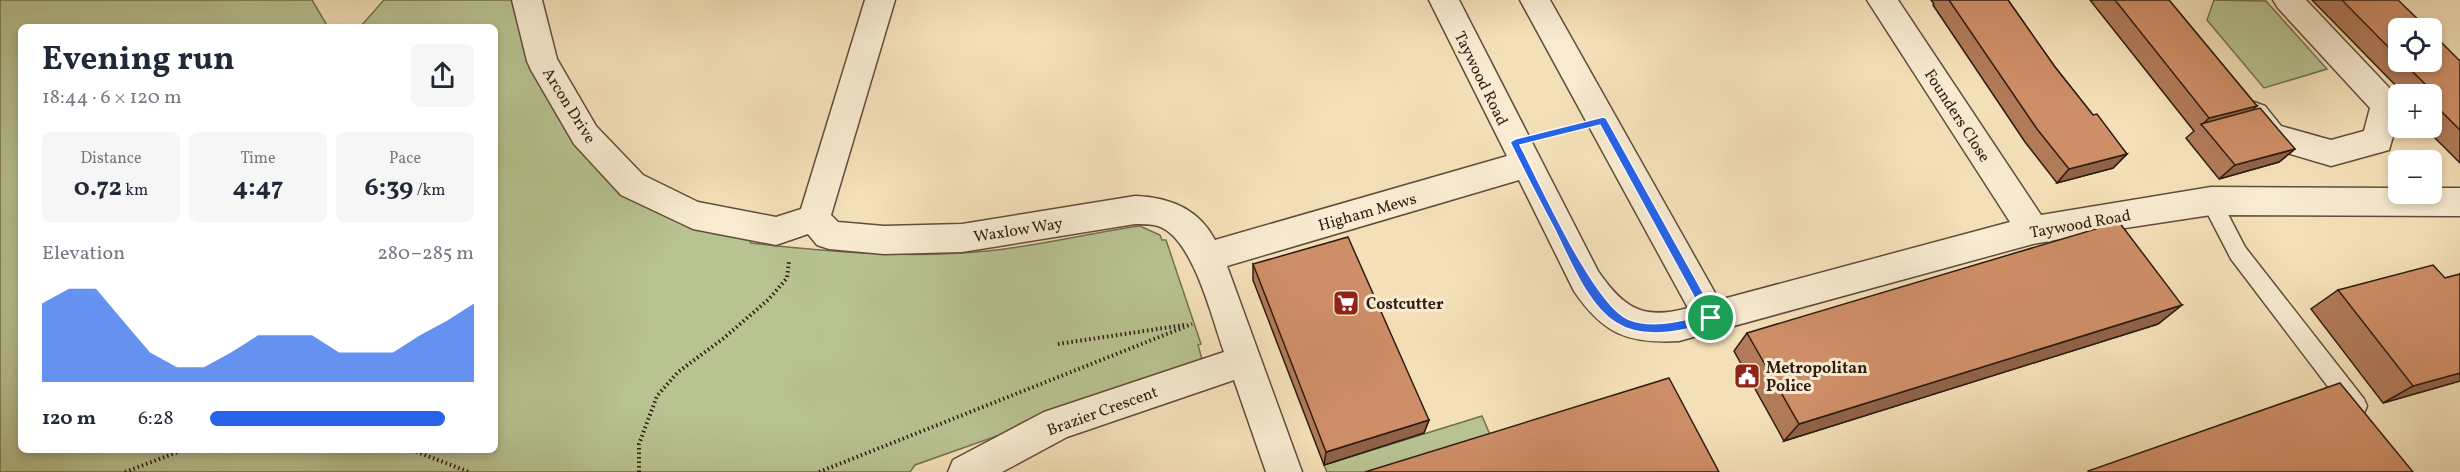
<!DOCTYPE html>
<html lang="en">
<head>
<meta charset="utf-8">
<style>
	:root { --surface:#fff; --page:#f6f6f7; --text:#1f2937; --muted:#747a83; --accent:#2563eb }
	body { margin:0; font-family:Vollkorn,serif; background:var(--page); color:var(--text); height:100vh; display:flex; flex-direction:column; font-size:22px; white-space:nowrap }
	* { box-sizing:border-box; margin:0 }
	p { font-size:20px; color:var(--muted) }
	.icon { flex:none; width:33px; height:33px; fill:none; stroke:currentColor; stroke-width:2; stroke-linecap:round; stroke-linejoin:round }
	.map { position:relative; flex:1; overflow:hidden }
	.sheet { position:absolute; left:18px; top:24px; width:480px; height:429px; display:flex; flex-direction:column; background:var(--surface); border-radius:9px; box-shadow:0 3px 9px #0003 }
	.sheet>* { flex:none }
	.buttons { position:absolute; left:2388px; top:18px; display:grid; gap:12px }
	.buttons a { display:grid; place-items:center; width:54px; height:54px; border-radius:9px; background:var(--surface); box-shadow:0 3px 9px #0003; font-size:30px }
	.pin { position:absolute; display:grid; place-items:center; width:51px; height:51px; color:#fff; margin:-26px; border:3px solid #fff; border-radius:50%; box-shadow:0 2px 6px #0007 }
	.round { display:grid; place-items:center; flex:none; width:63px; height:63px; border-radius:9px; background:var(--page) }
	.summary { display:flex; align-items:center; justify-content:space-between; height:102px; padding:0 24px }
	h1 { font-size:33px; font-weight:700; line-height:45px }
	.figures { display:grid; grid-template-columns:repeat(3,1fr); gap:9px; height:102px; padding:6px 24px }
	.figures div { display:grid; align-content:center; border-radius:9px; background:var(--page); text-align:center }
	.figures b { font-size:26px; font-weight:700 }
	.figures small { font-size:16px; font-weight:400 }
	.figures p { font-size:16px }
	.chart { height:168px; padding:12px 24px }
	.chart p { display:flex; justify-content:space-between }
	.chart svg { width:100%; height:108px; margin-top:6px; fill:var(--accent); opacity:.7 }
	ul { padding:0 24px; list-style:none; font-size:20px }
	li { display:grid; grid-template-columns:96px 72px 1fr; align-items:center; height:45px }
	li i { height:15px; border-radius:8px; background:var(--accent) }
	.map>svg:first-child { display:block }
	.green { fill:#b8c391; stroke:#747050; stroke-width:1.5 }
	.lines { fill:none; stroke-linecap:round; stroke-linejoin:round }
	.lane-casing { stroke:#614d3a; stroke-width:3 }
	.street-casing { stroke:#614d3a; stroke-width:3 }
	.path { stroke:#301c10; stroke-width:4; stroke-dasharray:1.5 3; stroke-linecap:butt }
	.lane { fill:#f8ebd1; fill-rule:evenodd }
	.street { fill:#f8ebd1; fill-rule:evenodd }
	.wall { fill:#b17a59; stroke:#301c10; stroke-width:1.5 }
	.shaded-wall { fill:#906348; stroke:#301c10; stroke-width:1.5 }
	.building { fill:#ce8e67; stroke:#301c10; stroke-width:1.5 }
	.route { fill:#2563eb; stroke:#fff; stroke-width:1.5; fill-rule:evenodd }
	.labels { text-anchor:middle; stroke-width:6; stroke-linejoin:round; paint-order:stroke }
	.street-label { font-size:16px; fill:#301c10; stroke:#f8ebd1 }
	.poi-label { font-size:16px; font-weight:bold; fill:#301c10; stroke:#f8ebd1; text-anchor:start }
</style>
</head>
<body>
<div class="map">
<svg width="2460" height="472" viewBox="0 0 2460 472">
	<rect width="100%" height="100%" fill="#f4e0b8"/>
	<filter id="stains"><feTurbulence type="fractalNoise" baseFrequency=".00333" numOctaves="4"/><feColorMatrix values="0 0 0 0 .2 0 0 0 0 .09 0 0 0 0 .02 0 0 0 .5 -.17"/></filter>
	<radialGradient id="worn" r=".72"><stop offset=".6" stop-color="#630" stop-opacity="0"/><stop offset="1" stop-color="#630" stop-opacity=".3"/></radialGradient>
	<path class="green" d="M0 0H312L328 27H21V450H495V27H360L384 0H522L599 157 738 221 751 243C829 252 908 259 987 251 1038 246 1089 233 1140 226L1160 235 1162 240H1166L1201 344 1198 345 1203 363 915 465 910 472H0Z
		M2214 0 2266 1 2327 69 2264 88 2207 20Z
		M1482 416 1495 446 1411 472H1327L1324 465Z"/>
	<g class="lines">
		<defs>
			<path id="lane" d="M2211 192 2218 195 2245 247 2364 399 2367 406 2364 413 2356 416 2348 413 2231 259 2201 201 2204 195Z"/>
			<path id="street" d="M512 0H542L557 59 596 126 643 175 698 202 776 217 801 209 865 0H895L831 215 838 222 884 226 962 224 1135 196C1169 197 1199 209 1215 240L1507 156 1429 0H1459L1598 271C1623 307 1642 321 1688 308L1520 0H1550L1719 300 2010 222 1867 0H1898L2041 215 2211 187 2398 188V194H2432V188H2460V216L2211 215 2099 232 2033 244 1679 341C1628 344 1603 334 1574 291L1519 180 1227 266 1302 472H1266L1234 380 1067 437 1002 472H948L953 460 1044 412 1224 352C1212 319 1193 237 1158 226 1151 224 1143 224 1135 224L962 252 884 254 829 249 817 245 808 234 776 245 693 229 621 195 574 144 531 70 527 61Z
				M2273 0H2306L2397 96 2398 119 2389 150 2331 166 2260 145 2238 115 2243 106 2254 102 2265 106 2281 126 2331 140 2364 131 2370 108 2278 8Z"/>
		</defs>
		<use href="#lane" class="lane-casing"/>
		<use href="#street" class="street-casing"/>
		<path class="path" d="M1550 133 1569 129
			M1058 344 1184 325
			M412 450 469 472
			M125 472 183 450
			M639 472V444L657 396 678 372 724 338 769 299 787 278 789 261
			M819 472 1192 324"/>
		<use href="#lane" class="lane"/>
		<use href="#street" class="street"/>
	</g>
	<path class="wall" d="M1931 0H2008L2055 67 2093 115 2127 154 2113 168 2057 183 2025 142 1933 5 1934 4Z
		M2090 0H2169L2257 106 2252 110 2295 149 2279 162 2219 179 2186 138 2194 131Z
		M2312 0H2398V62L2460 61V163L2425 128H2432V94H2404Z
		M1253 264 1429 420 1424 433 1324 465 1253 280Z
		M2460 274V381L2383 403 2311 309 2338 290 2445 278Z
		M2182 305 2158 324 1784 441 1734 351 1747 333Z"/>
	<path class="shaded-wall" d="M2257 106 2242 120 2202 125 2209 118Z
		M2295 149 2279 162 2219 179 2235 165Z
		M2127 154 2113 168 2057 183 2069 169Z
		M2182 305 2158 324 1784 441 1799 424Z
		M2460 373V381L2383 403 2413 386Z
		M1429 420 1424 433 1324 465 1326 452Z"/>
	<path class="building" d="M1949 0H2008L2055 67 2093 115 2097 114 2127 154 2069 169 2037 129Z
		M2115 0H2169L2257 106 2209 118Z
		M2342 0H2398L2427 28H2398V57Z
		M2432 33 2460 61V130L2432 102 2440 99 2403 62H2432Z
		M2260 108 2295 149 2235 165 2201 124Z
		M2119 222 2182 305 1799 424 1747 333Z
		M1348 237 1429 420 1326 452 1253 264Z
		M2433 265 2445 278 2460 274V373L2413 386 2338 290Z
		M1669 378 1719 472H1365Z
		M2340 383 2413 472H2089L2088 471Z"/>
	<path class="route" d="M1603 117 1606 118 1715 314V321C1686 331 1644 341 1616 323 1587 305 1569 258 1554 228 1539 200 1524 171 1510 142L1515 139ZM1600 125 1704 315C1681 321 1651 329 1628 319 1594 305 1539 181 1520 145Z"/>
	<defs>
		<symbol id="supermarket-square" viewBox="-11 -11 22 22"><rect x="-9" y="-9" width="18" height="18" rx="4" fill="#8f2418" stroke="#f8ebd1"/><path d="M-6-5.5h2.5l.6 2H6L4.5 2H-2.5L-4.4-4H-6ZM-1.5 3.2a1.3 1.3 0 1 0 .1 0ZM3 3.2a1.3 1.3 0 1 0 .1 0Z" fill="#fff"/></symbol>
		<symbol id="civic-square" viewBox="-11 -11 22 22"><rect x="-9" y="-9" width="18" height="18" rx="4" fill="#8f2418" stroke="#f8ebd1"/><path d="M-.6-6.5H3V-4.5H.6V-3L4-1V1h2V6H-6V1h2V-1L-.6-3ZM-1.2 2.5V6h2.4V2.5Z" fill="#fff"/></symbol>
	</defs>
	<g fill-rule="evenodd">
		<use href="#supermarket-square" x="1331" y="288" width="30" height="30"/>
		<use href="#civic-square" x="1732" y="361" width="30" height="30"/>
	</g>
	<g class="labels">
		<g class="street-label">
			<text transform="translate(1482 78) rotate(64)" y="6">Taywood Road</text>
			<text transform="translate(570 105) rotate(58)" y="6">Arcon Drive</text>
			<text transform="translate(1958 115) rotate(57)" y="6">Founders Close</text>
			<text transform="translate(1367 211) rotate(-16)" y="6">Higham Mews</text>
			<text transform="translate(2080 223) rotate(-10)" y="6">Taywood Road</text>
			<text transform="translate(1018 229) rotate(-9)" y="6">Waxlow Way</text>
			<text transform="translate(1102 410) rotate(-20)" y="6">Brazier Crescent</text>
		</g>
		<g class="poi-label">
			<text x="1366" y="309">Costcutter</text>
			<text x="1766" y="373">Metropolitan<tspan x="1766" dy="18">Police</tspan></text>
		</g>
	</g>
	<rect width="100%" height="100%" filter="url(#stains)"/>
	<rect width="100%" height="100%" fill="url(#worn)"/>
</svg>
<div class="buttons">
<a><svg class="icon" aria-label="locate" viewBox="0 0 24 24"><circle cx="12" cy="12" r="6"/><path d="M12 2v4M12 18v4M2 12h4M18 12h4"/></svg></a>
<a>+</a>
<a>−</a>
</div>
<div class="pin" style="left:1711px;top:318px;background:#1e9e55"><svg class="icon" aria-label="arrive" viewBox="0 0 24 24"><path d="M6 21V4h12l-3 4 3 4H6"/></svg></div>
<section class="sheet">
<div class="summary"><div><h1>Evening run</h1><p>18:44 · 6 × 120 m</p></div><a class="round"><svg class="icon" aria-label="share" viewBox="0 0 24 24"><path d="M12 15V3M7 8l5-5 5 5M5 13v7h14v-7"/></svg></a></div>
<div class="figures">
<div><p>Distance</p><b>0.72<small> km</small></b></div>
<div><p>Time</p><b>4:47</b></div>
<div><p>Pace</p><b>6:39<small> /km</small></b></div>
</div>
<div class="chart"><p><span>Elevation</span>280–285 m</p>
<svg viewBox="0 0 160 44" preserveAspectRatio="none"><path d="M0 44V12L10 6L20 6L30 19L40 32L50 38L60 38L70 32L80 25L90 25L100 25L110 32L120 32L130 32L140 25L150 19L160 12V44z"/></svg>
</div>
<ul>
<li><b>120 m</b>6:28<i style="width:89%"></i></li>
</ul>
</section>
</div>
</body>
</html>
